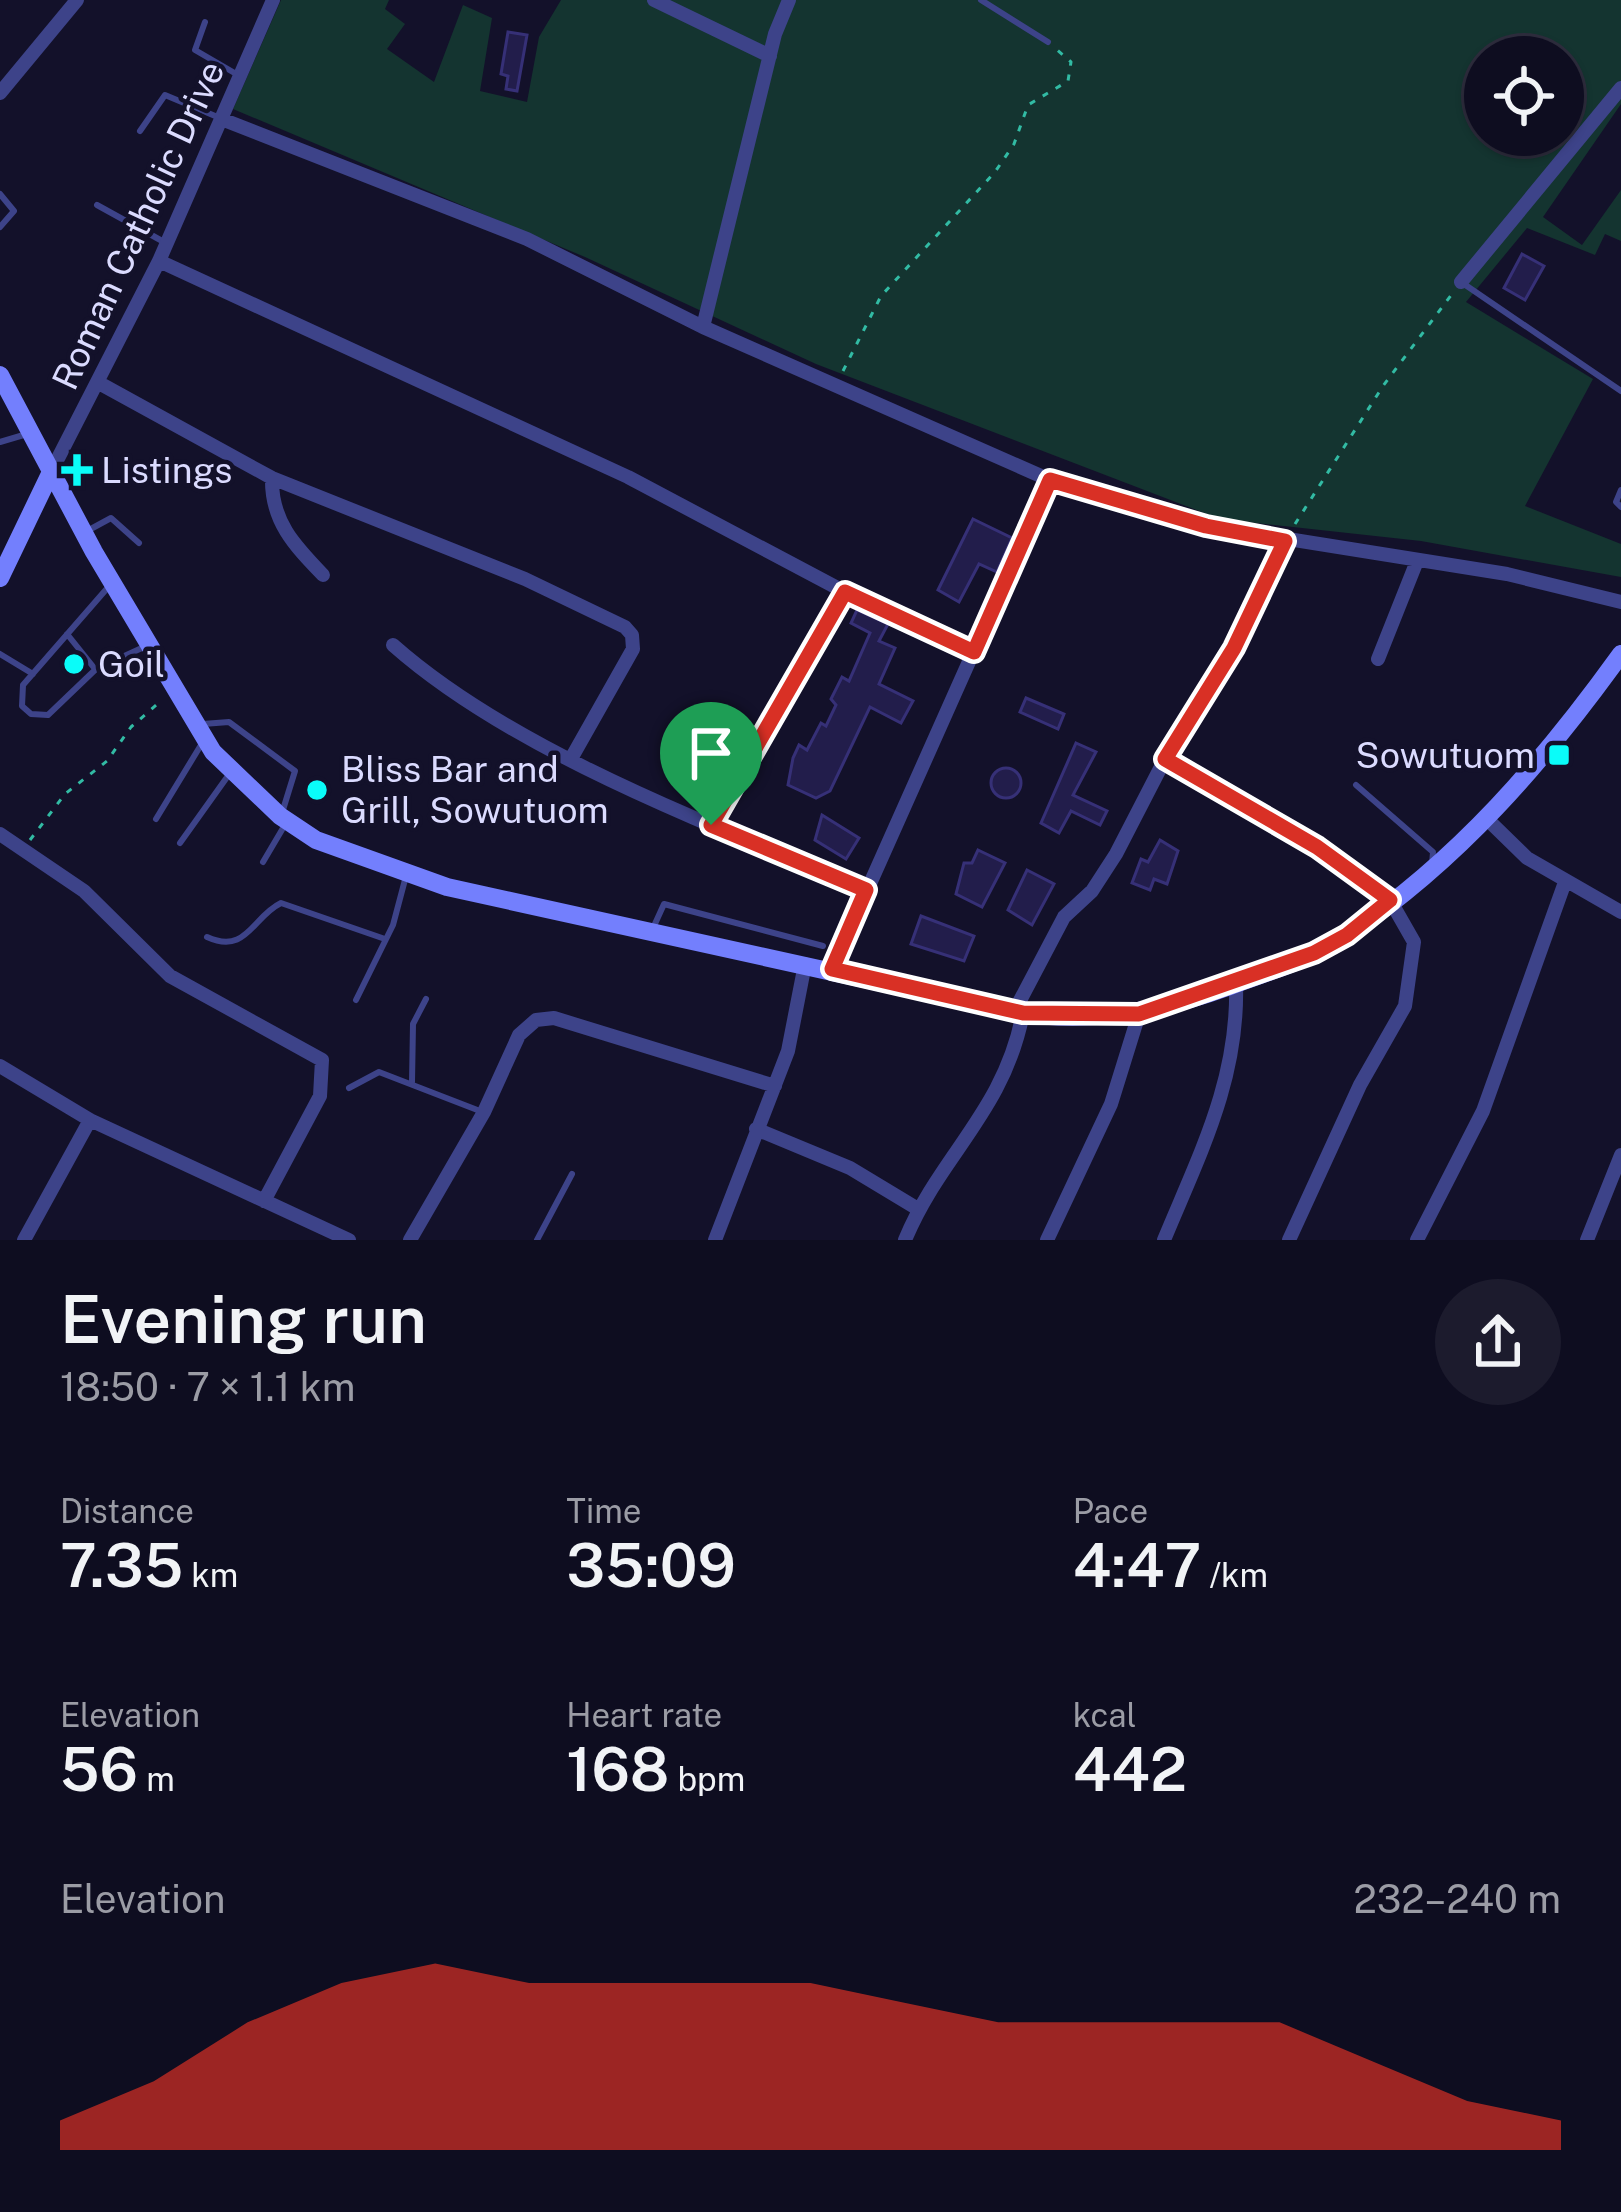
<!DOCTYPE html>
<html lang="en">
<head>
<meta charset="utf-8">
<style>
	:root { --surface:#0e0d20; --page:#1c1b2d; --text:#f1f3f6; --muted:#9b9ca5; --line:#2e2d3e; --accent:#d93025 }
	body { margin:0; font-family:"Public Sans",sans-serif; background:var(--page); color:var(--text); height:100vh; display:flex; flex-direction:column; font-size:45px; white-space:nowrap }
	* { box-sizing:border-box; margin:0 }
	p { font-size:39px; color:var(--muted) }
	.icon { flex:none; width:66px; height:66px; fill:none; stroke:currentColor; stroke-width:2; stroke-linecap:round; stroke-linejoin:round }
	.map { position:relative; height:1240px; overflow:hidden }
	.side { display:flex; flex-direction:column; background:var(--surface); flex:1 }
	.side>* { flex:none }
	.controls { position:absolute; left:1464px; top:36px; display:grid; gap:24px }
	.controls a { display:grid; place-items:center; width:120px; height:120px; border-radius:50%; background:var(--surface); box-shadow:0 3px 9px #0004,0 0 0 3px var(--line); font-size:60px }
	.pin { position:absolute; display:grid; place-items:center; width:102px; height:102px; color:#fff; margin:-123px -51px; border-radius:50% 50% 50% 0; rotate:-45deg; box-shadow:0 0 12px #0007 }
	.pin .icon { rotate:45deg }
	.round { display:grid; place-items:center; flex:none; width:126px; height:126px; border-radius:63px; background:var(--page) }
	.overview { display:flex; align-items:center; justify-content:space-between; height:204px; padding:0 60px }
	h1 { font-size:66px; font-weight:600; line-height:90px }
	.stats { display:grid; grid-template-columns:repeat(3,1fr); gap:18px; height:204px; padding:12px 60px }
	.stats div { display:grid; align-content:center }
	.stats b { font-size:60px; font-weight:600 }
	.stats small { font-size:33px; font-weight:400 }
	.stats p { font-size:33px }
	.chart { height:336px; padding:24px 60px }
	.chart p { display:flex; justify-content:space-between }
	.chart svg { width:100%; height:216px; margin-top:12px; fill:var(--accent); opacity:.7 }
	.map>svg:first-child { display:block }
	.green { fill:#143430; fill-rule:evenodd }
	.building { fill:#221d4b; stroke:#363077; stroke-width:3 }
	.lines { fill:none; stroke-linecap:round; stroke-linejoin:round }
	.path { stroke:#32bba4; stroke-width:3; stroke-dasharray:6 9; stroke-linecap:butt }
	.lane { stroke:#3d4389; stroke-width:6 }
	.street { stroke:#3d4389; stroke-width:14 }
	.secondary { stroke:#737ffd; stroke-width:18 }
	.route-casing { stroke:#fff; stroke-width:24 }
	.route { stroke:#d93025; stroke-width:15 }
	.poi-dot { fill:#0afcf9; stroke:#13112a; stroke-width:4.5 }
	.labels { text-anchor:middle; stroke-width:9; stroke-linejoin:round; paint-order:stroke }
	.street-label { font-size:36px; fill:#dbdbff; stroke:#13112a }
	.poi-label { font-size:36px; fill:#dbdbff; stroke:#13112a; text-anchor:start }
</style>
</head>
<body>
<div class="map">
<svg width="1621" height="1240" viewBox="0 0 1621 1240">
	<rect width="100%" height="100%" fill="#13112a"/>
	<path class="green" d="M281 0H389L385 9 405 24 387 49 434 82 463 5 492 18 480 91 527 102 539 37 561 0H1621V104L1543 217 1582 245 1621 190V241L1605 234 1595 255 1527 228 1466 302 1593 379 1525 506 1621 544V577L1421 541 1220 519 816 364 585 257 233 109ZM1485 57H1563V135H1485Z"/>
	<path class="building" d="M508 32 527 35 517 91 506 89 508 76 501 74Z
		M1522 254 1544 266 1525 300 1504 288Z
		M973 519 1012 538 997 572 979 564 959 602 938 590Z
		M857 610 888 624 879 641 895 648 879 684 913 701 901 723 870 707 830 791 816 798 788 785 793 758 799 745 807 750 821 723 826 726 836 705 831 699 842 677 849 681 870 633 851 623Z
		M1026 698 1064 714 1058 729 1020 712Z
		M1076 743 1096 752 1073 795 1107 811 1100 825 1071 811 1059 833 1041 823Z
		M991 783a15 15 0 1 1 30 0a15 15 0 1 1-30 0Z
		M822 815 859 838 846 859 815 840Z
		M1160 840 1178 851 1167 884 1154 879 1150 890 1132 883 1141 859 1148 862Z
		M978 850 1005 863 982 907 956 894 964 863H972Z
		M1027 870 1054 884 1032 925 1008 910Z
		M921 916 974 936 964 961 911 944Z"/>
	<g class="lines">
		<path class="path" d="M843 371 881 296 995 172 1014 144 1028 105 1068 81 1071 62 1055 48
			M1295 524 1383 386 1452 294
			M30 840 65 794 107 761 131 727 162 700"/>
		<path class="lane" d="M981 0 1048 42
			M205 22 195 50 238 75
			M140 131 165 95 220 118
			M0 194 14 211 0 227
			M97 205 164 242
			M1461 282 1621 391
			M0 442 27 434
			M1621 490 1616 502 1621 507
			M87 531 111 518 139 543
			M110 585 23 685 22 706 31 714 48 715 96 669 144 647
			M67 634 95 669
			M0 654 33 674
			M203 724 229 722 295 771 282 813
			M1356 785 1433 852 1432 864
			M156 819 204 740
			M180 843 230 773
			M263 862 286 823
			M654 926 664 904 823 946
			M207 937C247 955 252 917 281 903L385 939
			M356 1000 393 925 406 876
			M412 1082 413 1024 426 999
			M349 1088 379 1072 480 1111
			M537 1240 572 1174"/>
		<path class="street" d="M654 0 770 56
			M0 93 77 0
			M224 120 527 239 703 327 1050 480 1206 526 1507 574 1621 602
			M159 261 628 477 845 592 974 652
			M1461 282 1621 88
			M703 327 775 34 789 0
			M99 383 272 478 525 579 625 627 632 635 633 649 572 757
			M51 472 159 261 273 0
			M272 478C271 521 294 545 323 575
			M393 645C515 753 715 826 865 889
			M1378 659 1417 561
			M1165 759 1317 847 1390 900 1414 942 1405 1006 1360 1085 1289 1240
			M1487 819 1527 858 1621 912
			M711 825 845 592
			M0 834 84 891 170 976 322 1060 320 1096 264 1201
			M832 969 1050 480
			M1014 1012 1064 917 1092 891 1116 854 1165 759 1234 648 1285 541
			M0 1066 90 1120 349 1240
			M756 1129 850 1168 918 1209
			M24 1240 90 1120
			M410 1240 484 1112 519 1035 536 1020 554 1018 775 1086
			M715 1240 788 1051 805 964
			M905 1240C940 1155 1004 1112 1023 1013
			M1047 1240 1111 1104 1139 1014
			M1164 1240C1200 1153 1239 1079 1236 983
			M1417 1240 1483 1111 1565 882
			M1587 1240 1621 1155"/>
		<path class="secondary" d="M0 375 94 552 213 752 280 816 316 840 447 887 1014 1012C1089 1024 1159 1012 1230 986 1269 971 1313 959 1347 935 1458 861 1544 761 1621 654
			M0 578 51 472"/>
	</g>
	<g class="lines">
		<defs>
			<path id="route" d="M1050 480 1206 526 1285 541 1234 648 1165 759 1317 847 1390 900 1347 935 1314 953 1139 1014 1023 1013 832 969 866 890 711 825 845 592 974 652Z"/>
		</defs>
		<use href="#route" class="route-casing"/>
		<use href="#route" class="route"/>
	</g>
	<g class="poi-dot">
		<path d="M71 452h12v12h12v12h-12v12h-12v-12h-12v-12h12z"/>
		<circle cx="74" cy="664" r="12"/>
		<rect x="1547" y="743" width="24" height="24" rx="6"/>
		<circle cx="317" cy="790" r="12"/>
	</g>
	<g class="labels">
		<g class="street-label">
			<text transform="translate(138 225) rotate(-65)" y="13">Roman Catholic Drive</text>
		</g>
		<g class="poi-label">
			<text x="101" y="483">Listings</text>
			<text x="98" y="677">Goil</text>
			<text x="1535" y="768" text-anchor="end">Sowutuom</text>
			<text x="341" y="782">Bliss Bar and<tspan x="341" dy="41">Grill, Sowutuom</tspan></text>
		</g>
	</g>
</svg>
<div class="controls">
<a><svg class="icon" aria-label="locate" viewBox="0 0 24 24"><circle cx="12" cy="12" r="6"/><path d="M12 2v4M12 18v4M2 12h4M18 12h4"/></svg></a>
</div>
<div class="pin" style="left:711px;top:825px;background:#1e9e55"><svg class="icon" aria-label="arrive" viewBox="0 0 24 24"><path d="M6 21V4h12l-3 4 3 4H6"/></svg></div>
</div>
<section class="side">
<div class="overview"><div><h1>Evening run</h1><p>18:50 · 7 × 1.1 km</p></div><a class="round"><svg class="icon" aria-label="share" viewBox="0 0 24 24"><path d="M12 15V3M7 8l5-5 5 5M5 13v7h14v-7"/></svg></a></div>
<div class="stats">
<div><p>Distance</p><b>7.35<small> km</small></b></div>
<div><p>Time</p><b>35:09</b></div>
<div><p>Pace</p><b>4:47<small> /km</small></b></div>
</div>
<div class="stats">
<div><p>Elevation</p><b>56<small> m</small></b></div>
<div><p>Heart rate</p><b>168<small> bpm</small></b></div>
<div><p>kcal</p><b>442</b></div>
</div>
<div class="chart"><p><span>Elevation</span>232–240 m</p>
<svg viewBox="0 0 160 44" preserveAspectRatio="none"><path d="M0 44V38L10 30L20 18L30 10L40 6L50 10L60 10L70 10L80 10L90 14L100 18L110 18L120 18L130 18L140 26L150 34L160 38V44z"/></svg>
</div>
</section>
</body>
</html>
